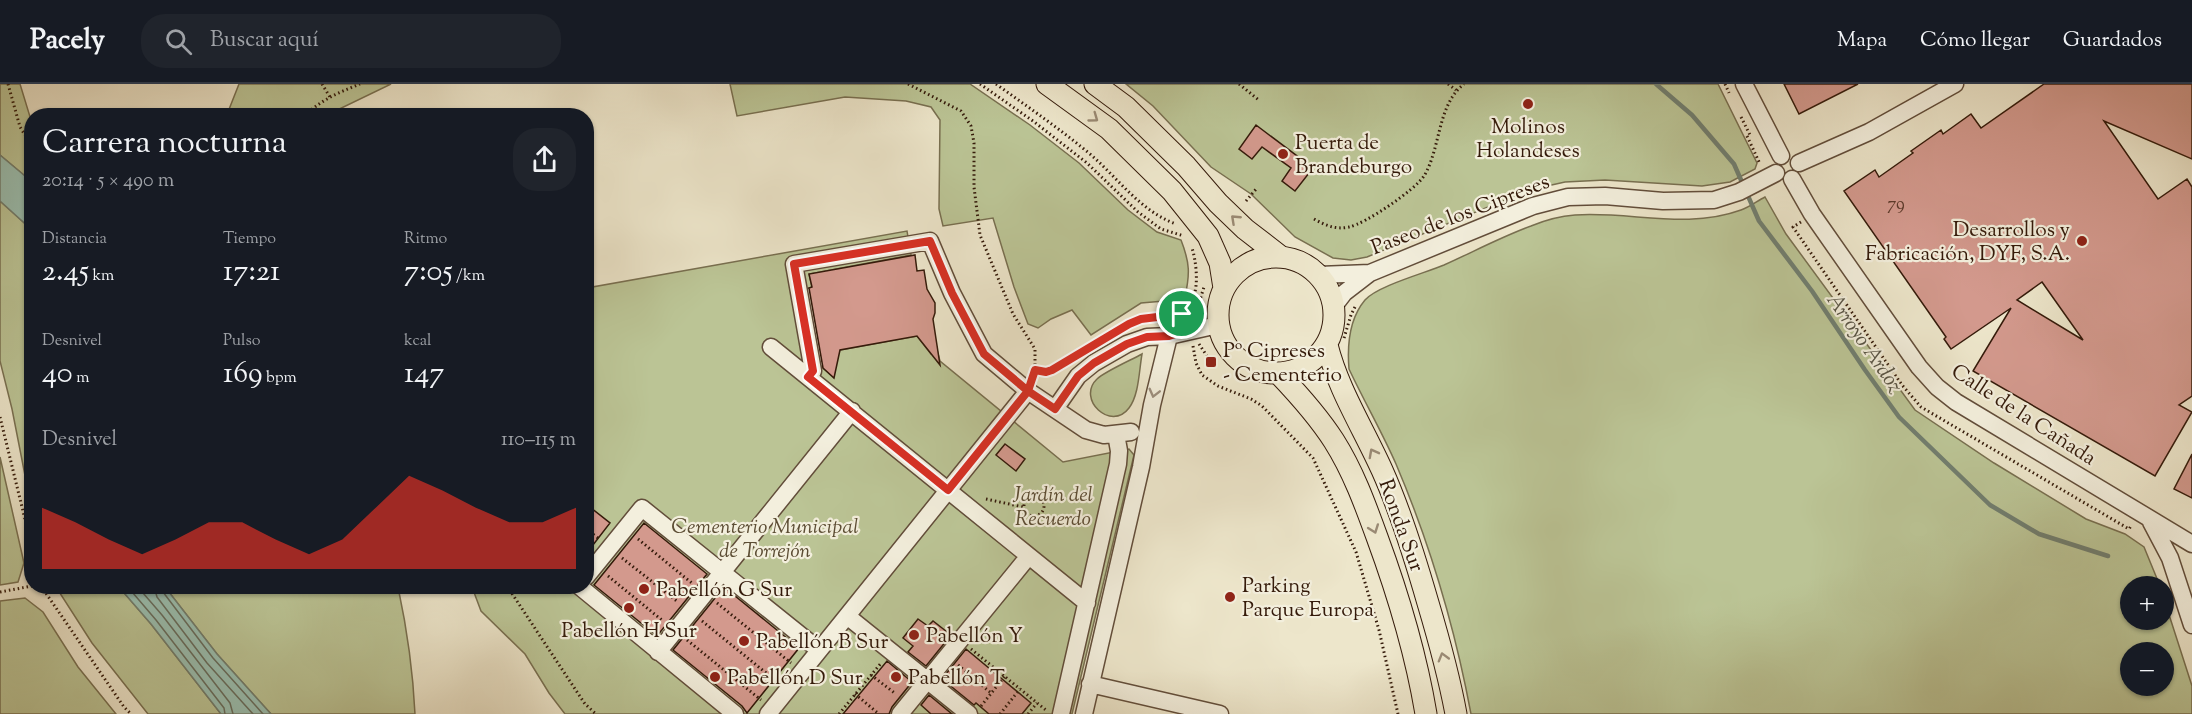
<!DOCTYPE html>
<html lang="es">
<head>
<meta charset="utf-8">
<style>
	:root { --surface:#171b24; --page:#20242c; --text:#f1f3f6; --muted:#9ea1a6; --line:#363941; --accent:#d93025 }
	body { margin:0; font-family:"Sorts Mill Goudy",serif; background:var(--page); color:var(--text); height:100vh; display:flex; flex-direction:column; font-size:22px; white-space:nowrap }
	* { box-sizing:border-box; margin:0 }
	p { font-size:20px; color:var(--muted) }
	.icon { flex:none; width:33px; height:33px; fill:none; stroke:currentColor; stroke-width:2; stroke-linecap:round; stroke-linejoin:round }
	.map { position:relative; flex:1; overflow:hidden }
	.drawer { position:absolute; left:24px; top:24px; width:570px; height:486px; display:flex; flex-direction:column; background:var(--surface); border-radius:24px; box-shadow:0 2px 4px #0004 }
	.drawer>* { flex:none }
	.tools { position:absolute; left:2120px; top:492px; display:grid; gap:12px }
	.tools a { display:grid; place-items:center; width:54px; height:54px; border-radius:50%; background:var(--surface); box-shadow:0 2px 4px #0004; font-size:30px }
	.pin { position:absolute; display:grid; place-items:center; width:51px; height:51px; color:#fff; margin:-26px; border:3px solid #fff; border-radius:50%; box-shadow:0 2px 6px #0007 }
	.round { display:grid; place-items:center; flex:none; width:63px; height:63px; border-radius:24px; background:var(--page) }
	.overview { display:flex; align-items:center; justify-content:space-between; height:102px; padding:0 18px }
	h1 { font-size:33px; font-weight:600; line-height:45px }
	.stats { display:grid; grid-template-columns:repeat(3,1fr); gap:9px; height:102px; padding:6px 18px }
	.stats div { display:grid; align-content:center }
	.stats b { font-size:30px; font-weight:600 }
	.stats small { font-size:16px; font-weight:400 }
	.stats p { font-size:16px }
	.chart { height:168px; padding:12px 18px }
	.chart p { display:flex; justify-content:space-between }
	.chart svg { width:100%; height:108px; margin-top:6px; fill:var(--accent); opacity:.7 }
	header { display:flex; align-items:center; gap:36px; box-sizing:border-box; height:84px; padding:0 30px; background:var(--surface); border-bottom:2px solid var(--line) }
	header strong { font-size:28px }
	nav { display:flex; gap:33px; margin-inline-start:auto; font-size:21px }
	.search { width:420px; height:54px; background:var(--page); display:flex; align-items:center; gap:15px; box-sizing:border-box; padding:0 21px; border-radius:24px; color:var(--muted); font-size:22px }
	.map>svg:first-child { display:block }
	.green { fill:#bbc495; stroke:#786f50; stroke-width:1.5; fill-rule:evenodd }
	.water { fill:#9ac0b2; stroke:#717e6f; stroke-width:1.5 }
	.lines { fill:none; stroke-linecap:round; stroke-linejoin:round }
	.shore { stroke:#676d5e; stroke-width:1.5 }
	.stream { stroke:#717e6f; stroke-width:4.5 }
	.building { fill:#d3998d; stroke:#341a0a; stroke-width:1.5; fill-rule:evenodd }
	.minor-casing { stroke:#624d3a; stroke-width:19 }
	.major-casing { stroke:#341a0a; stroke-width:23 }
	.path { stroke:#341a0a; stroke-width:3; stroke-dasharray:1.5 3; stroke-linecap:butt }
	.minor { stroke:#f3efdd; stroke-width:16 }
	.major { stroke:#ede6cb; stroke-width:21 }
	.oneway { stroke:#9a8a74 }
	.oneway2 { stroke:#9d8f7e }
	.route-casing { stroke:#fff; stroke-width:12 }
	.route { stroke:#d93025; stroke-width:8 }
	.poi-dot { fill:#8f2418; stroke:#f3efdd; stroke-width:2 }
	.labels { text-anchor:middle; stroke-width:4.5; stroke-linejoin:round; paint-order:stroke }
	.number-label { font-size:18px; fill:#5c3a2b }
	.poi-label { font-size:21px; fill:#341a0a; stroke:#f3efdd; text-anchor:start }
	.street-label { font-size:21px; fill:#341a0a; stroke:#f3efdd }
	.park-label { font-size:21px; font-style:italic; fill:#5c4d34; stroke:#f3efdd }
	.water-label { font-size:22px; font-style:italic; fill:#585445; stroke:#f3efdd }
</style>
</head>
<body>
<header>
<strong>Pacely</strong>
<div class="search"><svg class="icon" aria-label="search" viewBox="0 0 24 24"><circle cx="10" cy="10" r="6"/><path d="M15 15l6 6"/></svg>Buscar aquí</div>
<nav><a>Mapa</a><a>Cómo llegar</a><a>Guardados</a></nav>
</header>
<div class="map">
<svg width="2192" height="630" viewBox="0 0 2192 630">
	<rect width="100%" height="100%" fill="#ede6cb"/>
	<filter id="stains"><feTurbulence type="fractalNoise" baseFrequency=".00333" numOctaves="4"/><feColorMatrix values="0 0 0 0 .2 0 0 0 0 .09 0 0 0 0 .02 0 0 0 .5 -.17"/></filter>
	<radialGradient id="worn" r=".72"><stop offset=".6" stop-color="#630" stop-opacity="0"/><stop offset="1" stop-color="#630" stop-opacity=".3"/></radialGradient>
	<path class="green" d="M0 0H20L31 36V97L0 71Z
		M239 0H391L327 31H230L228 28Z
		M730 0H970L1030 41 1079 79 1128 126 1157 148 1181 156C1190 179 1190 190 1185 213L1176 216 1141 219 1091 251 1072 226 1051 235 1038 244 1028 240 1014 203 993 134 943 142 939 125 940 36 931 23 906 17 845 13 737 32Z
		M1126 0H1718L1757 79 1755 85 1730 98 1702 102 1605 96 1565 98 1529 106 1367 173 1351 176 1333 174 1295 153 1251 110 1211 83 1153 22Z
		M1765 113 1786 150 1915 326 1994 379 2086 435 2125 450 2144 463 2160 502H2130V536H2163V512L2192 602V630H1471C1455 544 1430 460 1396 380 1382 348 1364 317 1349 285 1347 261 1349 235 1365 216 1377 202 1425 189 1444 181 1473 168 1501 153 1531 142 1543 137 1561 132 1575 131 1631 127 1686 146 1741 126 1750 123 1757 117 1765 113ZM2130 568H2163V602H2130Z
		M0 117 31 145V422L12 325 0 277Z
		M907 147 911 171 809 190 812 203 806 205 820 281 830 290 840 266 917 252 931 270 937 266 940 277 1063 378 1129 365 1134 371 1072 630H565L549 609 525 570 481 527 472 503 586 502 587 204Z
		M1142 270C1139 287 1139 311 1129 324 1111 348 1076 315 1097 295 1104 288 1131 276 1142 270Z
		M0 373 24 479 18 498 0 501Z
		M56 503H119L151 540 221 630H148L92 559Z
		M165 503H398C407 545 413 587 415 630H271L217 570Z
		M25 514 43 528 78 583 116 630H0V517Z"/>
	<path class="water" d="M0 71 31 97V145L0 117Z
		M119 503H165L217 570 271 630H221L151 540Z"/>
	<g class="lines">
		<path class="shore" d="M127 502 156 536 224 624 225 630
			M137 502 162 531 230 619 233 630
			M154 502 157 513 207 579 253 630
			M162 502 163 508 213 574 263 630"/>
		<path class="stream" d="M1656 0 1692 31 1734 80 1759 137 1812 207 1865 286 1899 333 1990 421 2039 450 2108 472"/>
	</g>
	<path class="building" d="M1784 0H1858L1799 30Z
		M2044 0H2192V75L2104 37 2158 115 2187 95 2192 103V312L2179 321 2192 328 2155 392 1973 287 2011 224 1951 265 1944 255 1946 253 1844 107 1875 86 1879 93 1913 69 1911 67 1941 46 1943 50 1971 30 1981 44ZM2042 198 2083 256 2017 216Z
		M1256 41 1313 84 1295 107 1282 97 1291 84 1262 63 1252 75 1239 65Z
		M915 171 917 187 924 186 927 205 935 219V229L933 235 940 281 917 252 840 266 834 294 823 284 809 204 812 203 809 190Z
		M1005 360 1025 375 1016 387 996 371Z
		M2192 370V414L2174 405Z
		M586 420 610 439 586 470Z
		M644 439 707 490 657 552 594 501Z
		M724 503 799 564 747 629 742 622 673 566Z
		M918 535 928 542 933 537 951 551 926 582 908 568 913 562 903 554Z
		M966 565 1031 619 1022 630H989L976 619 974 621 942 595Z
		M887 577 912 598 892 623 889 630H843Z
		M929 611 952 630H931L921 621Z"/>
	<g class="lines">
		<defs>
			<path id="minor" d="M1744 0 1781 72
				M1799 79 1869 48 1955 0
				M1792 95 1812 130 1919 283 1937 303 1956 318 2192 460
				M1319 191 1370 189
				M1334 222 1344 209 1370 189 1533 122 1568 113 1605 112 1663 117 1714 116 1739 108 1776 89
				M771 263 1087 519
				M809 293 813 287 794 180 930 157 952 209 984 270 1028 307 1086 346 1104 351 1131 348
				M1055 325 1078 292 1094 279 1127 260 1147 253 1169 252 1218 241
				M2151 438 2170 474 2192 541
				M586 493 642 424 819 566
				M579 502 735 630
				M847 532 969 630
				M658 568 852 327
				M1090 600 1220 630
				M768 630 1028 307
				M900 630 1028 473
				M1061 630 1118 380 1119 367 1116 350
				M1084 630 1141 383 1152 321 1169 252"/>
			<path id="major" d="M1047 0 1109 45 1172 107 1208 152 1220 179 1224 204
				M1095 0 1126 23 1186 82 1218 119 1245 145 1280 172
				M1218 231a58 58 0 1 1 116 0a58 58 0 1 1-116 0Z
				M1327 261C1338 305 1363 344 1382 386 1401 428 1415 474 1428 519 1439 556 1449 592 1456 630
				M1279 290C1299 311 1318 332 1334 357 1353 387 1365 420 1377 453 1398 510 1416 570 1426 630"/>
		</defs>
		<use href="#minor" class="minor-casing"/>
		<use href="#major" class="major-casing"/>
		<path class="path" d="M8 0 20 43 32 62
			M322 0 330 13
			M908 0 961 27 971 42 974 59V103L980 151 1013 230 1035 265V285
			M980 0 1033 37 1087 79 1138 128 1161 145 1184 152
			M996 0C1028 23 1060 45 1090 70 1118 94 1140 127 1176 140
			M1239 0 1260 17
			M1448 0 1456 6
			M1725 0 1729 9
			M305 32C320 16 340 8 360 0
			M1741 33 1750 51
			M1747 52 1760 80
			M1246 117 1257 104
			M1314 135C1325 141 1335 146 1349 143 1365 140 1415 106 1424 92 1441 64 1437 21 1464 0
			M1801 138 1793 143 1902 301 1921 323 2129 445 2131 442
			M1183 234V223C1186 220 1191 216 1193 213 1199 202 1196 176 1192 164
			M1126 242 1141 235 1191 229 1198 222 1204 203
			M1344 254 1351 231 1356 221
			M1199 260 1211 278
			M1193 262 1196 279 1202 291 1218 302 1251 315 1262 322 1313 374 1356 468 1379 546 1398 630
			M1035 286 1046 288 1074 273
			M0 333 32 464
			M1024 422a10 10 0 1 1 20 0a10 10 0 1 1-20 0Z
			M986 415 1023 423
			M586 445 598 454
			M638 455 693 500
			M622 474 678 518
			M608 492 663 537
			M41 502 124 623 131 630
			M507 502 585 620 596 630
			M0 508 32 502
			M717 519 791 579
			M702 537 776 597
			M687 556 761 616
			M971 565 1047 627
			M958 581 991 609
			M871 591 896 610
			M855 610 879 630
			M981 622 1005 592
			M839 630 882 578
			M1000 630 1020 605
			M1028 630 1037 619"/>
		<use href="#minor" class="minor"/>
		<use href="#major" class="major"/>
	</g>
	<defs><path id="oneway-chevron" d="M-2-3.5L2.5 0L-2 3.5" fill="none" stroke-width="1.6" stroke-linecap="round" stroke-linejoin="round" transform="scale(1.5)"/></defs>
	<g class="oneway">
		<use href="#oneway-chevron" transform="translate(1094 34) rotate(36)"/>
		<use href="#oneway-chevron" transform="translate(1235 135) rotate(-137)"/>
		<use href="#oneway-chevron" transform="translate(1373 369) rotate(-118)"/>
		<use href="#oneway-chevron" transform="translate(1374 445) rotate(70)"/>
		<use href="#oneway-chevron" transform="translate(1443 573) rotate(-106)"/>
	</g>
	<use class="oneway2" href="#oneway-chevron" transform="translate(1154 309) rotate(104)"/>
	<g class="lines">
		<defs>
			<path id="route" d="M1182 230 1141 235 1129 240 1052 286 1046 288 1035 286 1028 307 984 270 952 209 930 157 794 180 813 287 808 293 948 406 1028 307 1055 325 1078 292 1094 279 1127 260 1147 253 1169 252 1185 247 1182 230"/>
		</defs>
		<use href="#route" class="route-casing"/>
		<use href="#route" class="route"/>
	</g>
	<g class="poi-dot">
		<circle cx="1528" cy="20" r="6"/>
		<circle cx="1283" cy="70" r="6"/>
		<circle cx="2082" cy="157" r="6"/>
		<rect x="1205" y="272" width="12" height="12" rx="3"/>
		<circle cx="644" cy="505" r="6"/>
		<circle cx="1230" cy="513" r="6"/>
		<circle cx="629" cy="524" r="6"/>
		<circle cx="914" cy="551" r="6"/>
		<circle cx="744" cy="557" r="6"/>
		<circle cx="715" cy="593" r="6"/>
		<circle cx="896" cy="593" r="6"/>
	</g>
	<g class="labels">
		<g class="number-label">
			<text x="1896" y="125">79</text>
		</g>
		<g class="poi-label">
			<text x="1528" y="49" text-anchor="middle">Molinos<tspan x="1528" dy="24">Holandeses</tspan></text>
			<text x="1295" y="65">Puerta de<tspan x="1295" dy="24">Brandeburgo</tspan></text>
			<text x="2070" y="152" text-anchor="end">Desarrollos y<tspan x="2070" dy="24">Fabricación, DYF, S.A.</tspan></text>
			<text x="1223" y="273">Pº Cipreses<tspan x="1223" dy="24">- Cementerio</tspan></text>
			<text x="1242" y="508">Parking<tspan x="1242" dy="24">Parque Europa</tspan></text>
			<text x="656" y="512">Pabellón G Sur</text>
			<text x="629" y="553" text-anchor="middle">Pabellón H Sur</text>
			<text x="926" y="558">Pabellón Y</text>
			<text x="756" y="564">Pabellón B Sur</text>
			<text x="727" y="600">Pabellón D Sur</text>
			<text x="908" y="600">Pabellón T</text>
		</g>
		<g class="street-label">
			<text transform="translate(1460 130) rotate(-21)" y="7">Paseo de los Cipreses</text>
			<text transform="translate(2024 330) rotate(33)" y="7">Calle de la Cañada</text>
			<text transform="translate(1402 441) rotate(70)" y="7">Ronda Sur</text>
		</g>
		<g class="park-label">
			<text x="1053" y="417">Jardín del<tspan x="1053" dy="24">Recuerdo</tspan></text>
			<text x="765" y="449">Cementerio Municipal<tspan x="765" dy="24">de Torrejón</tspan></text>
		</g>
		<g class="water-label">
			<text transform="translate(1866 258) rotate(55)" y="8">Arroyo Ardoz</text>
		</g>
	</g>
	<rect width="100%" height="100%" filter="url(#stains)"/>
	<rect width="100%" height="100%" fill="url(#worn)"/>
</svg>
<div class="tools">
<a>+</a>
<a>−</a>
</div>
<div class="pin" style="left:1182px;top:230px;background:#1e9e55"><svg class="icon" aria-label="arrive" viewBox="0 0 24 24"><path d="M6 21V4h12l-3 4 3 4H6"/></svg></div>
<section class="drawer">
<div class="overview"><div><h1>Carrera nocturna</h1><p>20:14 · 5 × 490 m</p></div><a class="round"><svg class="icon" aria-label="share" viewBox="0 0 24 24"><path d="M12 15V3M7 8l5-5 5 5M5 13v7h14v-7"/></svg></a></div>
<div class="stats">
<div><p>Distancia</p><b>2.45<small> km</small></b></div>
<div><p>Tiempo</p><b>17:21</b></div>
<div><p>Ritmo</p><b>7:05<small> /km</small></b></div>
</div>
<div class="stats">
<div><p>Desnivel</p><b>40<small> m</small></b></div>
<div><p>Pulso</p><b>169<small> bpm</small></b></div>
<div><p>kcal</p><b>147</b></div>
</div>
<div class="chart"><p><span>Desnivel</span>110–115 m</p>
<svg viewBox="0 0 160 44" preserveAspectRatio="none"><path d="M0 44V19L10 25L20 32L30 38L40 32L50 25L60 25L70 32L80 38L90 32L100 19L110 6L120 12L130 19L140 25L150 25L160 19V44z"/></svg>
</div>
</section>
</div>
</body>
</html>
